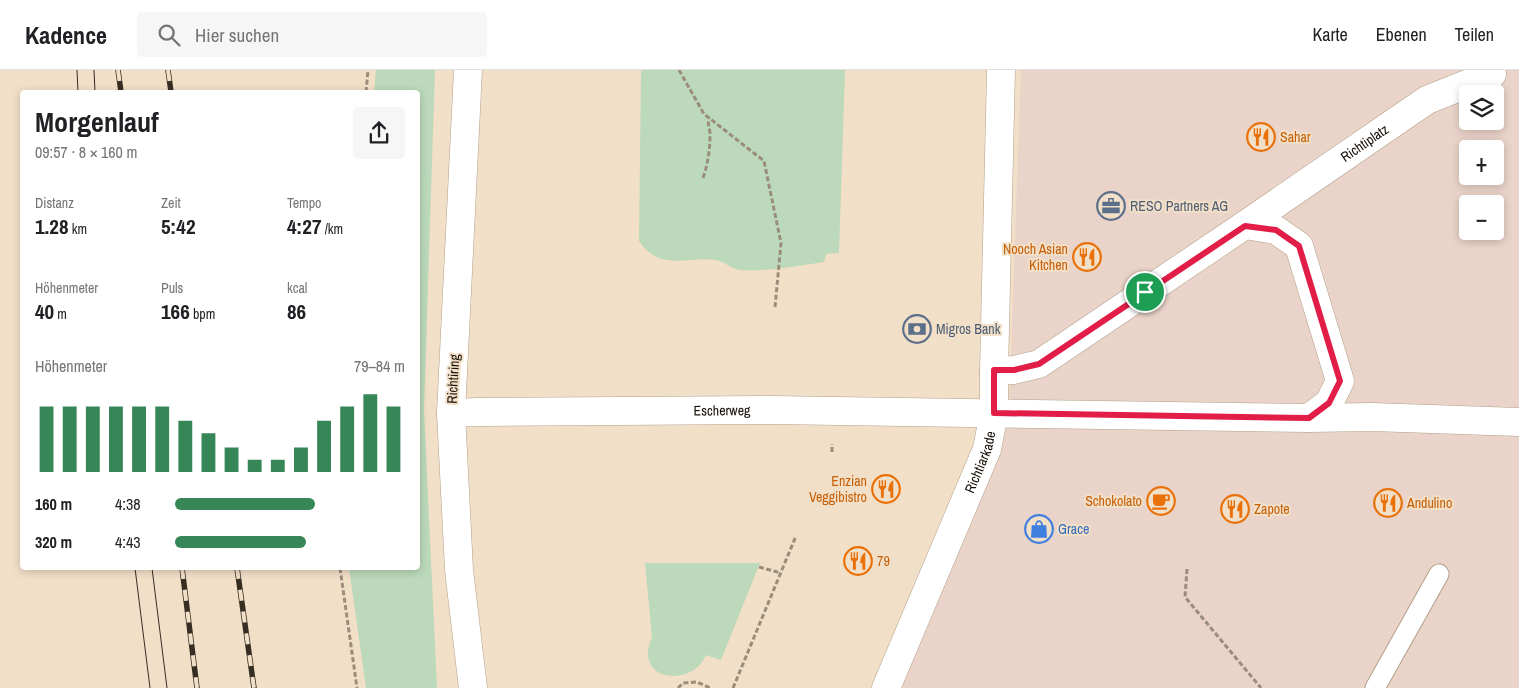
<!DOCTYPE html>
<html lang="de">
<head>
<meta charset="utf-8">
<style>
	:root { --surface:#fff; --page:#f6f6f6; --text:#202124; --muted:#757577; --line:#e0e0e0; --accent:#378657 }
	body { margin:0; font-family:"Archivo Narrow",sans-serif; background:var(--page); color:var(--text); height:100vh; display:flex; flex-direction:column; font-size:19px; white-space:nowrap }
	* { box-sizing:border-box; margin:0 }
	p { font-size:16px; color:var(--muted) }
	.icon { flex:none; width:28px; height:28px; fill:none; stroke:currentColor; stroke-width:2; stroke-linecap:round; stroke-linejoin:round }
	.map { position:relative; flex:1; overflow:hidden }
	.side { position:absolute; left:20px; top:20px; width:400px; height:480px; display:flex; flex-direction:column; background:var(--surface); border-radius:5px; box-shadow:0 2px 8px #0003 }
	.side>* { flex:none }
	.tools { position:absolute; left:1459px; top:15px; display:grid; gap:10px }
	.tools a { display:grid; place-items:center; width:45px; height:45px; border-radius:5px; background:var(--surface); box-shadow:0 2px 8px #0003; font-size:25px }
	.pin { position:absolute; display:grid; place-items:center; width:42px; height:42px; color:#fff; margin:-21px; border:2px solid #fff; border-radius:50%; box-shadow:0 1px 5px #0007 }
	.round { display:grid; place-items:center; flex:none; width:52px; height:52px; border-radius:5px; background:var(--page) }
	.head { display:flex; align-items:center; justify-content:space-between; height:85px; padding:0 15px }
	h1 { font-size:28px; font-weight:700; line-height:38px }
	.metrics { display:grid; grid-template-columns:repeat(3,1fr); gap:8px; height:85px; padding:5px 15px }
	.metrics div { display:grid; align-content:center }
	.metrics b { font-size:21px; font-weight:700 }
	.metrics small { font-size:14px; font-weight:400 }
	.metrics p { font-size:14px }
	.chart { height:140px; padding:10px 15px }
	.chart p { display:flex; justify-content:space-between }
	.chart svg { width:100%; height:90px; margin-top:5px; stroke:var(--accent); stroke-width:6 }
	ul { padding:0 15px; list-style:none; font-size:16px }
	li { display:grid; grid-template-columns:80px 60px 1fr; align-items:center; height:38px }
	li i { height:12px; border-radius:6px; background:var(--accent) }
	header { display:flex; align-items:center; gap:30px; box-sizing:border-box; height:70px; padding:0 25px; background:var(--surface); border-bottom:1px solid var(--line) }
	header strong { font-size:24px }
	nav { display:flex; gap:28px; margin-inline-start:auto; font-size:18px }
	.search { width:350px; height:45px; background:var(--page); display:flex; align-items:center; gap:12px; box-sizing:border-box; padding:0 18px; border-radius:5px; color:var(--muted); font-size:19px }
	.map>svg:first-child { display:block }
	.commercial { fill:#ead3c8; fill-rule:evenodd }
	.green { fill:#bcd9bb }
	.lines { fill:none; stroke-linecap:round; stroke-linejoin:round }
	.service-casing { stroke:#b3a08a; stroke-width:21 }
	.pedestrian-casing { stroke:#b3a08a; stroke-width:29 }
	.minor-casing { stroke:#b3a08a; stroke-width:29 }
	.path { stroke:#9b8d7b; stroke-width:3; stroke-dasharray:5 2.5; stroke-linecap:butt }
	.service { stroke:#fff; stroke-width:19 }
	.pedestrian { stroke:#fff; stroke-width:28 }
	.minor { stroke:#fff; stroke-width:28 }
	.tram { stroke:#362d23; stroke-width:1 }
	.rail-casing { stroke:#362d23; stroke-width:5.5 }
	.rail { stroke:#f2dfc7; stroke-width:4; stroke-dasharray:11; stroke-linecap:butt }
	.route-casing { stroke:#fff; stroke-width:10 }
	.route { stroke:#e11d48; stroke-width:6 }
	.labels { text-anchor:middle; stroke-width:4; stroke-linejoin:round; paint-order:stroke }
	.food-label { font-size:14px; fill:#c56008; stroke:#f2dfc7; text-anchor:start }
	.street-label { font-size:14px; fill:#160f07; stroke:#f2dfc7 }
	.service-label { font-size:14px; fill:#4e5e75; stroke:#f2dfc7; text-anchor:start }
	.shop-label { font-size:14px; fill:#366cbe; stroke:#f2dfc7; text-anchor:start }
</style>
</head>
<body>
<header>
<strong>Kadence</strong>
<div class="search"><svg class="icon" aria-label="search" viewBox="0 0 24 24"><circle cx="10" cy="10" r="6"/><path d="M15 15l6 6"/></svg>Hier suchen</div>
<nav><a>Karte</a><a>Ebenen</a><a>Teilen</a></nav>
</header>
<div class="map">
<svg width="1519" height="618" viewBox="0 0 1519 618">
	<rect width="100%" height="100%" fill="#f2dfc7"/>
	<path class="commercial" d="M1021 0H1519V618H901L1009 339ZM1468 24H1495V51H1468ZM1468 79H1495V106H1468ZM1468 134H1495V161H1468Z"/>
	<path class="green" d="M376 0H435L424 340 437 618H366L349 498H418V22H374Z
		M641 0H845L839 183 826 184 824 192C797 196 767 202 740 200 731 199 724 191 715 190 685 186 660 202 639 171Z
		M645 493H760L721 590 706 585C693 618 632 612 652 567Z"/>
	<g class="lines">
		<defs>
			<path id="service" d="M1375 618 1439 504"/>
			<g id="pedestrian">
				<path id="s1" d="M1245 155 1427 30 1492 4"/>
				<path d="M1309 348 1372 347 1519 352"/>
			</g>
			<g id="minor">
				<path d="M468 0 451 343 459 500 473 618"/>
				<path id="s2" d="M451 343 478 342 771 340 1309 348 1329 333 1340 311 1299 176 1276 160 1245 155 1039 294 1014 300 994 301"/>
				<path id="s3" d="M886 618 987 379 994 343V301L1001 0"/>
			</g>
		</defs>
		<use href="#service" class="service-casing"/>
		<use href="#pedestrian" class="pedestrian-casing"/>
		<use href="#minor" class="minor-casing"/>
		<path class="path" d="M679 0 704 44 764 91 781 173 775 237
			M366 22 368 0
			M703 108C708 93 710 80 710 64 710 58 707 54 709 48
			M832 382V374
			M759 497 781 503
			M340 498 357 618
			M1187 499 1185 527 1261 618
			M678 618 683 613 697 612 710 618
			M733 618 796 466"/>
		<use href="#service" class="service"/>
		<use href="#pedestrian" class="pedestrian"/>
		<use href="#minor" class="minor"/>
		<path class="tram" d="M77 0 78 22
			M94 0 95 22
			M135 498 150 618
			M152 498 167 618"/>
		<defs>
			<path id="rail" d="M118 0 121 22
				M168 0 171 22
				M182 498 197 618
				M237 498 254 618"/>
		</defs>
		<use href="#rail" class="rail-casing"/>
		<use href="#rail" class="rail"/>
	</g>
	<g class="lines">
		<defs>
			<path id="route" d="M1245 156 1276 160 1299 176 1340 311 1329 333 1309 348 994 343V300H1014L1039 294Z"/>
		</defs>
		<use href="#route" class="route-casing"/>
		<use href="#route" class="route"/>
	</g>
	<defs>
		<symbol id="restaurant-ring" viewBox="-11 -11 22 22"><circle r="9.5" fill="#f2dfc7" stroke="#e8710a" stroke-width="1.5"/><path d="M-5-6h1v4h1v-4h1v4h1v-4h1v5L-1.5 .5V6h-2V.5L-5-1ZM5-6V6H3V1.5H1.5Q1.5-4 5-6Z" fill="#e8710a"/></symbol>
		<symbol id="office-ring" viewBox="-11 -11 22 22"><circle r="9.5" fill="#f2dfc7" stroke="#5c6f8a" stroke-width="1.5"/><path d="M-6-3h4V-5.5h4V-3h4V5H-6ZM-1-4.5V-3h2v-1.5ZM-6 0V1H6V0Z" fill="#5c6f8a"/></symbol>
		<symbol id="bank-ring" viewBox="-11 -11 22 22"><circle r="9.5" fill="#f2dfc7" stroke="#5c6f8a" stroke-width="1.5"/><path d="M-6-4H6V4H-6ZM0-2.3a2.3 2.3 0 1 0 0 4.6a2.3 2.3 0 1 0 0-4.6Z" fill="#5c6f8a"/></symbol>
		<symbol id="cafe-ring" viewBox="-11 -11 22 22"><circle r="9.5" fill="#f2dfc7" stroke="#e8710a" stroke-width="1.5"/><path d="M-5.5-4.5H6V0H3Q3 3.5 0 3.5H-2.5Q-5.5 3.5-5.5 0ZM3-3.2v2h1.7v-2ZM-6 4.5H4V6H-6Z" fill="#e8710a"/></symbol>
		<symbol id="shop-ring" viewBox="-11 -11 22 22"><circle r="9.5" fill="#f2dfc7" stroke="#3f7fe0" stroke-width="1.5"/><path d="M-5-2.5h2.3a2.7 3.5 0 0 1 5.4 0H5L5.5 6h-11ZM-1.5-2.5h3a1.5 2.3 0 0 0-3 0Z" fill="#3f7fe0"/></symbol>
	</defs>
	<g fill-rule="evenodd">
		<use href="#restaurant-ring" x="1245" y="51" width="32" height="32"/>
		<use href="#office-ring" x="1095" y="120" width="32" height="32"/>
		<use href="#restaurant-ring" x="1071" y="171" width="32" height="32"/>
		<use href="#bank-ring" x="901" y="243" width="32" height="32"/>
		<use href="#restaurant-ring" x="870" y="403" width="32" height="32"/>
		<use href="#cafe-ring" x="1145" y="415" width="32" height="32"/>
		<use href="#restaurant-ring" x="1372" y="417" width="32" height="32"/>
		<use href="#restaurant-ring" x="1219" y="423" width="32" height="32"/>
		<use href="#shop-ring" x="1023" y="443" width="32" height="32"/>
		<use href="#restaurant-ring" x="842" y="475" width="32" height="32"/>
	</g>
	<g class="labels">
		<g class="food-label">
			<text x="1280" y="72">Sahar</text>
			<text x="1068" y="184" text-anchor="end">Nooch Asian<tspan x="1068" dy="16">Kitchen</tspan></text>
			<text x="867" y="416" text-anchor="end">Enzian<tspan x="867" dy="16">Veggibistro</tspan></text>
			<text x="1142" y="436" text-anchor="end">Schokolato</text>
			<text x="1407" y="438">Andulino</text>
			<text x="1254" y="444">Zapote</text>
			<text x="877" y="496">79</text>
		</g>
		<g class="street-label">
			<text dy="5" stroke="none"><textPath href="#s1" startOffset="145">Richtiplatz</textPath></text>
			<text transform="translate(453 309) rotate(-87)" y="5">Richtiring</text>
			<text dy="5" stroke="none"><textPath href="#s2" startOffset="271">Escherweg</textPath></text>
			<text dy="5" stroke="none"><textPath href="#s3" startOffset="245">Richtiarkade</textPath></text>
		</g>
		<g class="service-label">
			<text x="1130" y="141">RESO Partners AG</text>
			<text x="936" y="264">Migros Bank</text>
		</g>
		<g class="shop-label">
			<text x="1058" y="464">Grace</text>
		</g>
	</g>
</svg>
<div class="tools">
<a><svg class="icon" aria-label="layers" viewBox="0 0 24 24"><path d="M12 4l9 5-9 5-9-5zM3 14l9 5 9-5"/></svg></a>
<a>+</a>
<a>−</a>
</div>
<div class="pin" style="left:1145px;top:222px;background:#1e9e55"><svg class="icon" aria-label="arrive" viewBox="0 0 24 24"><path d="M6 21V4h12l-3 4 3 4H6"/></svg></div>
<section class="side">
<div class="head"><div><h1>Morgenlauf</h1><p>09:57 · 8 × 160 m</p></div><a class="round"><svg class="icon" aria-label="share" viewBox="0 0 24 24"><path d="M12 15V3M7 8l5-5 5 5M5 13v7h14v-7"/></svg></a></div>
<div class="metrics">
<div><p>Distanz</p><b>1.28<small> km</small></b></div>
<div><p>Zeit</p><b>5:42</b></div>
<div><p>Tempo</p><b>4:27<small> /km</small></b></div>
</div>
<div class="metrics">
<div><p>Höhenmeter</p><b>40<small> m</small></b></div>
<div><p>Puls</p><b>166<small> bpm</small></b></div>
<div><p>kcal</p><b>86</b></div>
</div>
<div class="chart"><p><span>Höhenmeter</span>79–84 m</p>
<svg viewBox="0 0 160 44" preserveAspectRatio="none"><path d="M5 44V12M15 44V12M25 44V12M35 44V12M45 44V12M55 44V12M65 44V19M75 44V25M85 44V32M95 44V38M105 44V38M115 44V32M125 44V19M135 44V12M145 44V6M155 44V12"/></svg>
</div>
<ul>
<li><b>160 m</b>4:38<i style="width:61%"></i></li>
<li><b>320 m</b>4:43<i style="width:57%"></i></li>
</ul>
</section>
</div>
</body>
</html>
